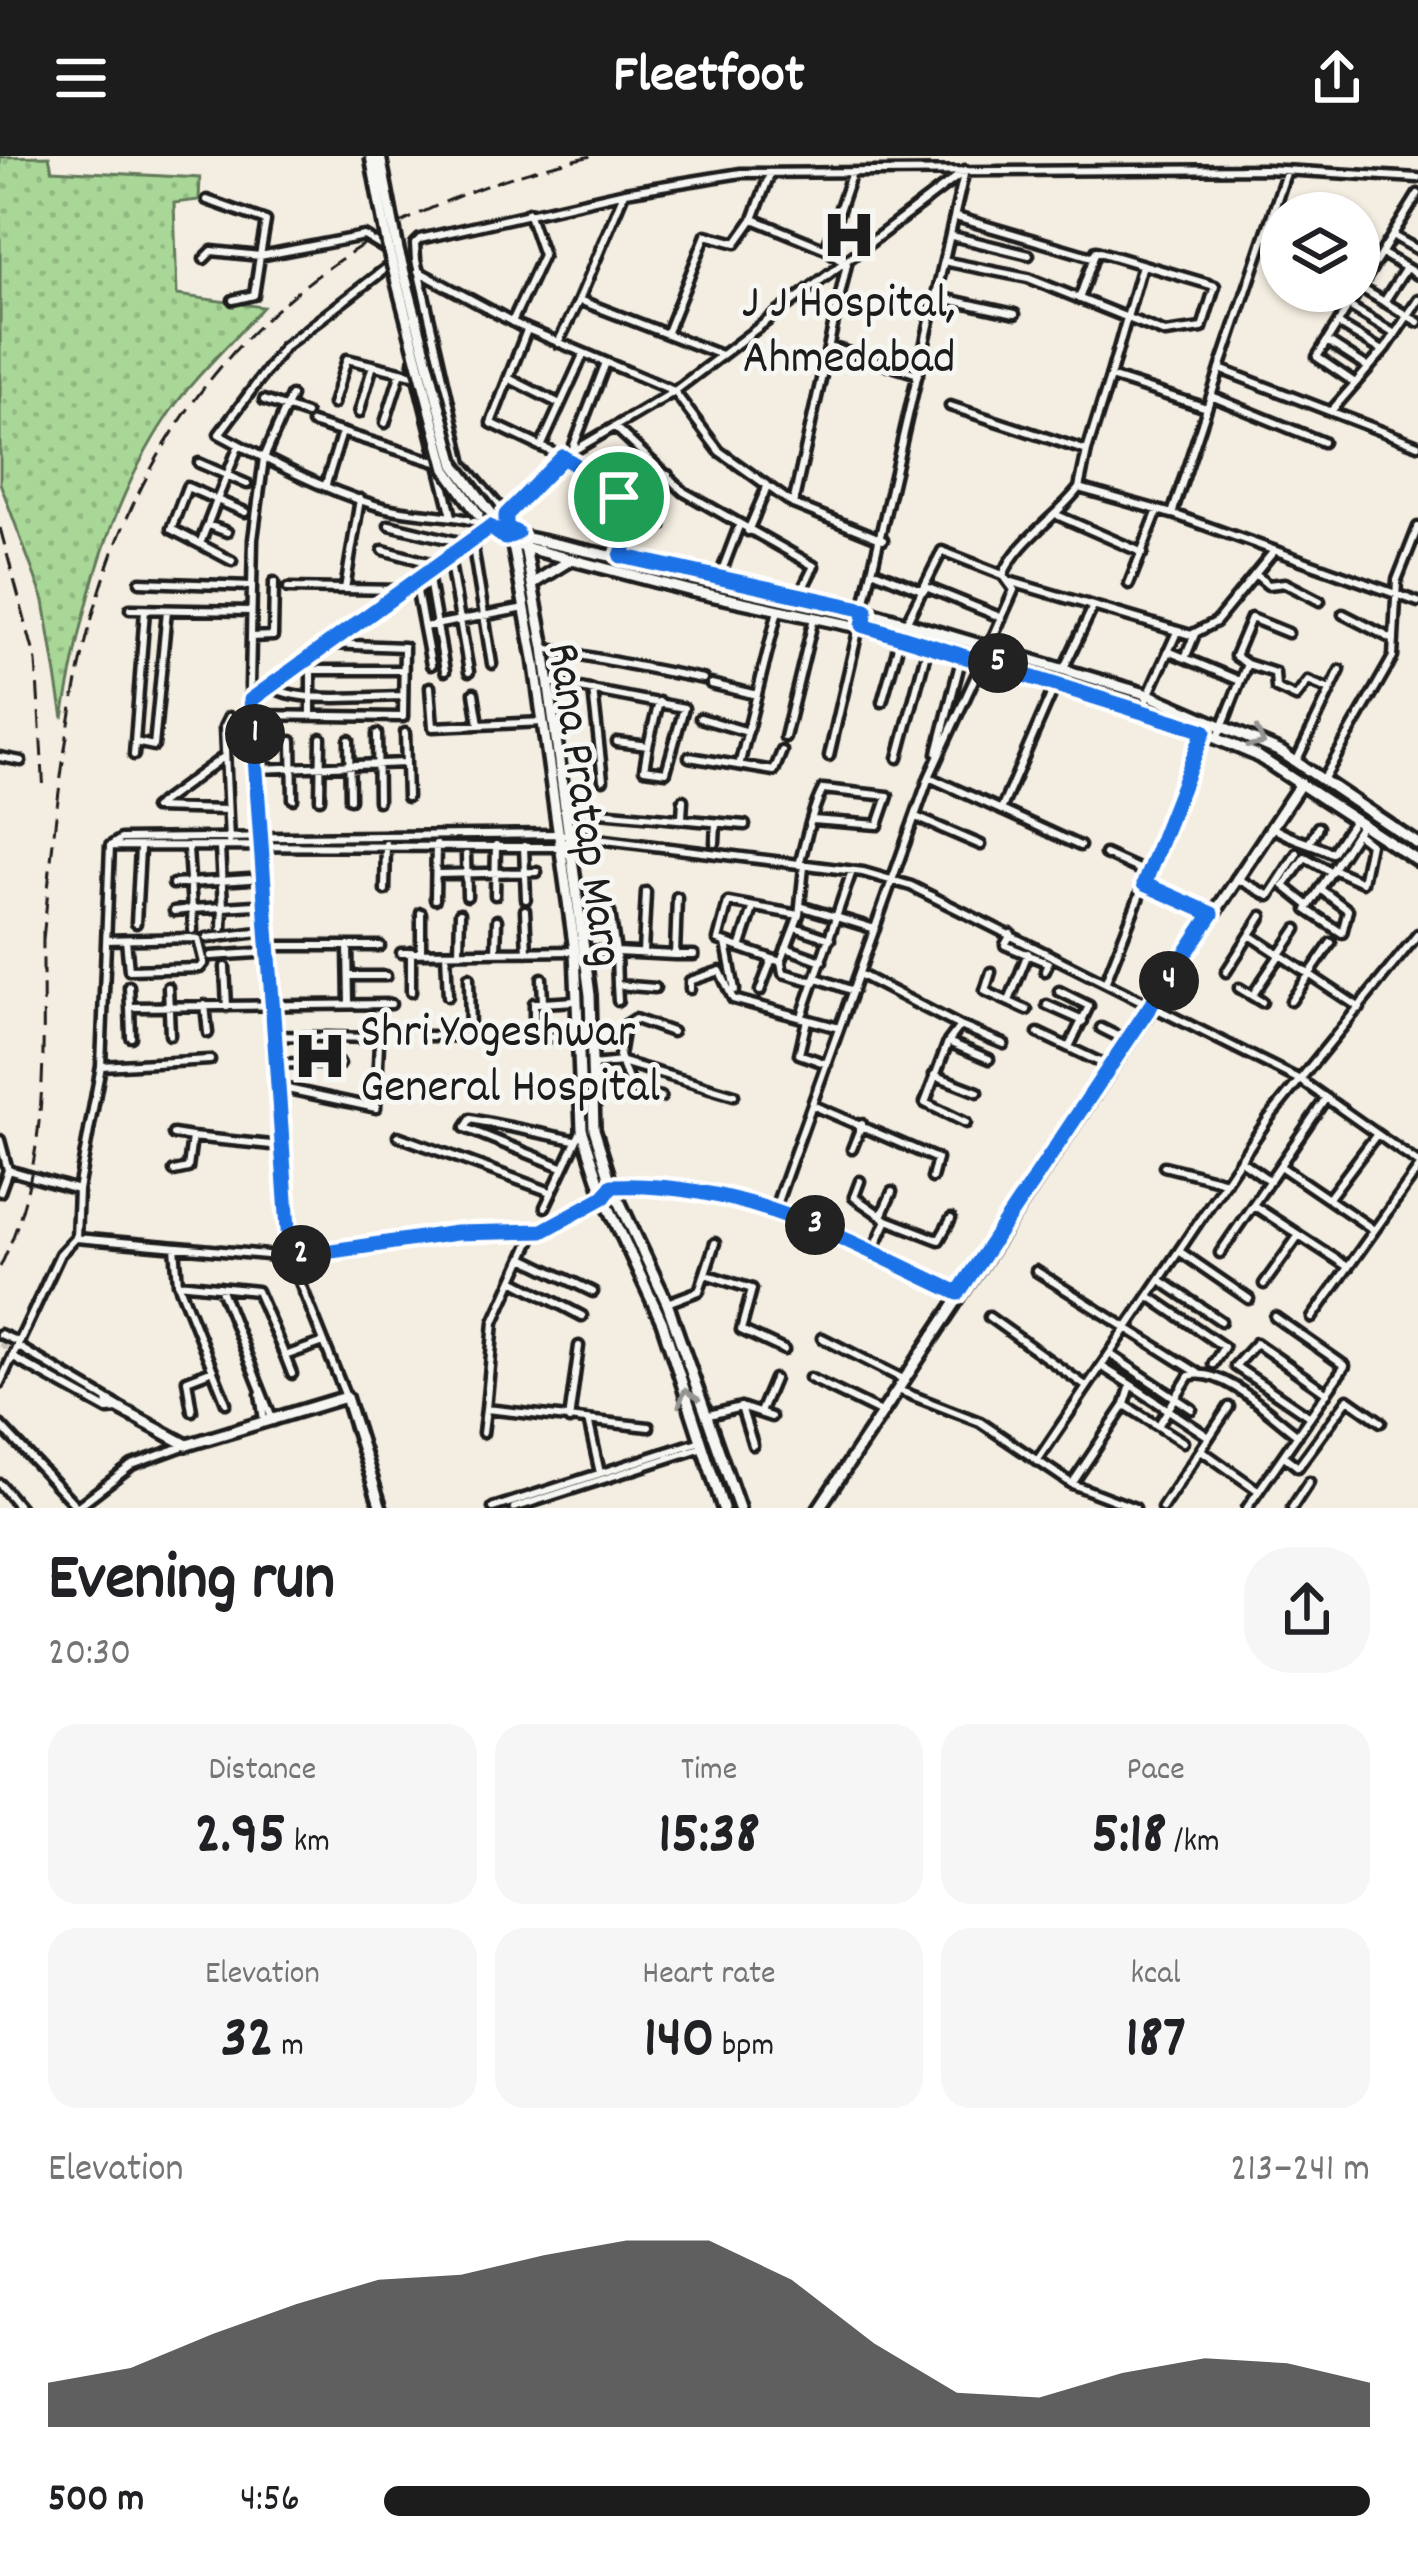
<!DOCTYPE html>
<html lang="en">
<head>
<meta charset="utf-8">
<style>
	:root { --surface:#fff; --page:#f6f6f6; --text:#202124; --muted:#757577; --accent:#1c1c1c }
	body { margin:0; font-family:Dekko,sans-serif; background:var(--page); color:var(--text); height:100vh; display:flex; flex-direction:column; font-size:45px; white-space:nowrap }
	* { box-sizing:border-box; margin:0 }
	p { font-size:39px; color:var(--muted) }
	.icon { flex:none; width:66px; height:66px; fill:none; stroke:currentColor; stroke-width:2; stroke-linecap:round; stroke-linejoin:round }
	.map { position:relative; height:1352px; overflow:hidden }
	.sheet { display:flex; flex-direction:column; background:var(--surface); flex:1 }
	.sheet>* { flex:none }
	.controls { position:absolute; left:1260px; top:36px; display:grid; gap:24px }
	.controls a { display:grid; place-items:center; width:120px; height:120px; border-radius:50%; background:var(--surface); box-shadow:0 3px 9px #0004; font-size:60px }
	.pin { position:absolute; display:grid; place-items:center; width:102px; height:102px; color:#fff; margin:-51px; border:6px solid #fff; border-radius:50%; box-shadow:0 3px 12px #0007 }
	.km { position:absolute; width:60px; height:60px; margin:-30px; border-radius:50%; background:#222; color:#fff; font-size:33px; line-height:60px; text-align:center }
	.round { display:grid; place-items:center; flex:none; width:126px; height:126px; border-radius:48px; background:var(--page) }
	.overview { display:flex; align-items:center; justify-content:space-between; height:204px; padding:0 48px }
	h1 { font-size:66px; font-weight:800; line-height:90px }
	.metrics { display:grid; grid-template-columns:repeat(3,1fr); gap:18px; height:204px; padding:12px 48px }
	.metrics div { display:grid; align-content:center; border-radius:30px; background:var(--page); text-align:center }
	.metrics b { font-size:60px; font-weight:800 }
	.metrics small { font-size:33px; font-weight:400 }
	.metrics p { font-size:33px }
	.chart { height:336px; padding:24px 48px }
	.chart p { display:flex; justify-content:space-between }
	.chart svg { width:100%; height:216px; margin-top:12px; fill:var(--accent); opacity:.7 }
	ul { padding:0 48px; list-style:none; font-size:39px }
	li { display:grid; grid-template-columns:192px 144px 1fr; align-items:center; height:90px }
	li i { height:30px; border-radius:15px; background:var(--accent) }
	header { display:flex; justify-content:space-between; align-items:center; height:156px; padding:0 48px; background:var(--accent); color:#fff; font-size:54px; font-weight:800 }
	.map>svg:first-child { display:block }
	.grass { fill:url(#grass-dots); stroke:#627a5a; stroke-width:3 }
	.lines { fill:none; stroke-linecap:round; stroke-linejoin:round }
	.secondary-tunnel { stroke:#c9c3ba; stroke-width:9; stroke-dasharray:9 4.5; stroke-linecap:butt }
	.street-casing { stroke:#1c1c1c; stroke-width:15 }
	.secondary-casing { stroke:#1c1c1c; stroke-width:18 }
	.street { stroke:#f6f6f2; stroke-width:6 }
	.secondary { stroke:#f6f6f2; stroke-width:9 }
	.rail { stroke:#1c1c1c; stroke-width:3; stroke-dasharray:18 9; stroke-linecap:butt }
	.secondary-bridge-casing { stroke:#1c1c1c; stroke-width:18; stroke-linecap:butt }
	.secondary-bridge { stroke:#f6f6f2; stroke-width:9 }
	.oneway { stroke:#949492 }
	.route-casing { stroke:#fff; stroke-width:24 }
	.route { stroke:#1a73e8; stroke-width:15 }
	.labels { text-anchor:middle; stroke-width:10; stroke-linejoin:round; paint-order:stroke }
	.poi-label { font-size:48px; fill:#1c1c1c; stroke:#f6f6f2 }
	.street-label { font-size:48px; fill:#1c1c1c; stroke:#f6f6f2 }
</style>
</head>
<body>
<header><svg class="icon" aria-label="menu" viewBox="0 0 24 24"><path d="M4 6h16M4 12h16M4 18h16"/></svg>Fleetfoot<svg class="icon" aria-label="share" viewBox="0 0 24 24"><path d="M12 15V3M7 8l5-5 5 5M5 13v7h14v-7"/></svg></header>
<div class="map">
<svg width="1418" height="1352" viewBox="0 0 1418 1352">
	<defs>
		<pattern id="grass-dots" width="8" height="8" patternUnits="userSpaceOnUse" patternTransform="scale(3)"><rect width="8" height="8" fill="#a9d797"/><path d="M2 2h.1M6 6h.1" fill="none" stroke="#91b882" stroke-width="1.8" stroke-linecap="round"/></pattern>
	</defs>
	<rect width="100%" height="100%" fill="#f4ede1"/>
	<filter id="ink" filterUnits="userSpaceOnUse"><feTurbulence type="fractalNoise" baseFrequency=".00833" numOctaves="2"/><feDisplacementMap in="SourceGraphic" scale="24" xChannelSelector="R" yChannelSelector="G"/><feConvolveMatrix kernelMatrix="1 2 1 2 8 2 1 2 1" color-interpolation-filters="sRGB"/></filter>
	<g filter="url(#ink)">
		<path class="grass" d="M49 0 52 14 200 22 199 44 174 47 177 139 263 151C233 185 196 219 170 256 107 349 82 454 63 562L44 445 0 327V1Z"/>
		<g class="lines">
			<path class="secondary-tunnel" d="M0 1186 74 1227"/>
			<defs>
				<path id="street" d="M1287 14 1220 213 1418 289
					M851 19 826 93 847 108 793 348 883 384
					M956 61 1092 101
					M753 63 770 18
					M952 80 1029 99
					M1395 81 1418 94
					M1383 98 1418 119
					M204 103 212 95 260 100 266 65 207 44
					M948 106 1028 122 1165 177 1202 172 1215 130 1096 95 1079 143
					M389 110 284 191 219 278C267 304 322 333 375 349 413 361 452 355 487 370
					M418 115 520 170 674 235 719 295 793 348
					M1361 132 1418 166
					M938 141 1015 158
					M233 144 254 139 260 100 364 80 384 92
					M579 144 624 37
					M1384 146 1406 112
					M1349 150 1395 178
					M512 166 543 99 528 56
					M1338 168 1383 195
					M527 174 491 267 563 301 640 350 621 400
					M667 176 706 79 736 87 753 63 826 93
					M1327 185 1369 212
					M558 187 579 144 721 199
					M830 191 918 218
					M413 206 452 360
					M1110 221 1142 109
					M510 223 560 248
					M1355 227 1317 201 1418 38
					M291 240 264 302 253 383 250 530 290 1101 346 1241
					M1211 240 1323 286
					M264 244 306 258
					M333 248 347 203 417 220
					M950 250 1087 295 1079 332
					M1333 253 1386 192 1418 144
					M359 257 373 209
					M312 267 439 307
					M385 267 401 216
					M615 271 684 336 814 410 799 440
					M239 289 217 344 245 356
					M541 291 583 199
					M1087 295 1110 221 1207 252
					M571 297 605 209
					M199 307 247 328
					M326 328 342 276
					M641 352 655 350 668 319
					M1173 358 1418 446
					M506 359 563 301 672 237 962 17
					M638 360 661 370
					M1059 360 1143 397
					M208 369 227 376
					M389 369 468 388
					M506 370V359L463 308 416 104 415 88 420 83 625 36 741 17 1265 13 1418 22
					M748 375 767 331
					M472 385 492 508
					M200 388 171 373 187 331 217 344 200 388 232 405
					M383 394 438 409
					M449 401 469 516
					M877 416 924 435
					M428 418 445 515
					M1255 418 1268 429 1285 427 1320 445
					M415 425 431 509
					M718 425 739 370
					M140 426 251 430
					M1012 426 1191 479 1216 466 1274 395
					M1129 428 1158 354
					M926 431 1000 461
					M288 432 400 434
					M345 433 360 343
					M130 453 251 455
					M145 454 135 586 154 590 167 454
					M1343 458 1394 484
					M907 465 942 395 1003 419
					M424 471 525 452
					M251 481 273 480 274 426
					M989 490 1014 434 1003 419C1017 385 1056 362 1079 332L1172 358 1220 213
					M544 492 703 523
					M1168 495 1240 525
					M984 502 929 621 1080 690
					M1185 502 1195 478
					M1247 508 1235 500 1251 462 1288 477
					M311 514H403
					M1063 514 1093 451
					M549 526 684 552 666 616 644 613 648 590 617 586
					M711 528 757 539
					M270 529C293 549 371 540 403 540
					M430 531 433 571 544 566
					M593 534 603 624
					M474 537 479 568
					M251 544 490 371
					M882 546 901 480
					M1142 553 1177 476
					M253 559 403 561 404 491 328 488
					M311 559V500
					M700 562 748 576
					M405 577 407 641
					M377 578 378 645
					M785 581 814 462
					M1218 581 1247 508 1275 517 1276 532 1296 541 1308 525 1330 534
					M349 584 350 643
					M292 585 293 643
					M648 590 659 546
					M937 597 963 496
					M134 599 135 586
					M225 600 154 652 227 654
					M829 600 965 14
					M0 601 21 605
					M689 601 774 615 782 595
					M898 602 929 486
					M740 606 778 454
					M1296 606 1340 514
					M258 613 405 607
					M1323 624 1393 501 1397 424 1418 371
					M320 643 321 582
					M566 653 745 669
					M1001 654 1057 525
					M682 661 683 644
					M916 661 981 689
					M1272 671C1293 685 1311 686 1332 697L1355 663
					M229 685 224 571 229 561
					M715 687 716 667
					M1309 687 1318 671
					M110 690 121 683 557 678 863 716 911 730 1302 925 1418 1007
					M110 690 101 910 78 1034 76 1082 290 1101 456 1077 542 1075 604 1041 612 1030C744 1025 843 1083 958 1137
					M110 690 559 691 570 683
					M524 690 526 743
					M188 693 192 753 223 751 220 692
					M1105 698 1149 718
					M466 699 467 740
					M799 709C806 684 811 656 823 633L888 640 878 669 812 664
					M1333 713 1362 726 1370 688 1356 677
					M436 718 537 716
					M1236 722 1269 740 1297 697
					M173 728 250 723
					M1144 728 1212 758
					M1320 733 1348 754 1342 777 1307 754 1309 750 1362 668
					M385 734 386 688
					M495 739 496 689
					M435 743 436 688
					M800 750 875 773
					M1309 750 1284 730 1305 701 1330 715
					M525 754 527 796
					M174 755 192 753 193 774
					M799 759 728 746 718 784 781 806 799 759 804 711
					M136 767 140 693
					M795 771 830 783
					M222 772 223 751 255 749
					M1011 778 1005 789 1048 807 1045 815
					M1250 779 1360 852
					M207 782 269 775
					M107 784C134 783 161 783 189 782L198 783 204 807 200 812 129 814 126 784
					M726 787 735 834
					M271 790H380
					M348 790 349 846
					M740 792 753 753
					M786 792 822 805
					M584 794 616 796 610 756
					M411 796V836
					M421 796V757
					M459 796 460 757
					M496 796 497 764
					M643 796 646 736
					M401 797 575 795
					M446 797 448 840
					M675 799H694
					M211 800 271 796
					M781 806 783 817 815 826
					M225 811 227 851
					M991 816 985 835 1027 854
					M1226 816 1262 760
					M859 818 960 870 948 886 925 947 966 967
					M349 820H386
					M469 821 470 879
					M542 822 543 847 575 845
					M817 822 853 835
					M1106 825 1203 577
					M617 829 618 845
					M129 830 130 851 391 848
					M168 831 170 879
					M655 832 617 829 616 796 675 799 677 741
					M1239 832 1262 846
					M690 833V825L720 815 733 843 839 872
					M760 835 772 803
					M1059 835 1089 850 1069 891
					M1252 840 1297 773
					M1009 845 1028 797
					M1291 845 1331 787
					M205 849 208 877
					M1047 849 1083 865
					M130 851 131 881
					M803 857 852 715
					M534 864V847H543
					M807 864 799 898 827 908
					M960 870 1004 888
					M1101 872 1129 886
					M1038 877 1112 912
					M276 880 374 882 379 887 376 952 278 931
					M426 880 578 881
					M948 886 989 903
					M277 907 340 908
					M592 909 622 906 734 939
					M101 910 210 904
					M934 919 978 936
					M661 941 632 934 619 900 624 870 635 863 672 876
					M812 949 937 1003 932 1022
					M173 978 192 981
					M398 980 551 1036
					M0 984 8 1014 0 1036
					M852 993 862 968
					M1240 1004 1270 1025
					M1164 1010 1226 1026
					M1280 1010 1374 1074
					M562 1011 465 972 471 963 574 984
					M8 1014 78 1034
					M174 1015 188 1012 192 981 282 990
					M860 1025 854 1041 887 1064 939 1084 951 1063
					M1329 1042 1377 978
					M776 1049 929 621
					M1253 1049 1348 1111
					M545 1051 582 973
					M882 1058 892 1036
					M535 1075 494 1166 486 1253 649 1271
					M175 1091 178 1127 226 1247
					M1179 1095 1249 1143
					M872 1097 887 1064
					M1220 1097 1326 942
					M523 1102 593 1136
					M1036 1115 1198 1217
					M708 1119 752 1133 741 1174 784 1194
					M513 1124 582 1160
					M1160 1124 1221 1165
					M178 1127 257 1135 285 1200 324 1186
					M1264 1128 1299 1079
					M220 1131 273 1265
					M1149 1140 1224 1191 1213 1208
					M667 1147 699 1135 715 1087
					M989 1161 1087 1231
					M1312 1162 1418 1013
					M0 1178 18 1186
					M822 1182 903 1223
					M17 1190 118 1250
					M1110 1198 1192 1253
					M285 1200 292 1218
					M12 1201 108 1254 117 1253
					M1101 1210 1131 1229 1125 1248
					M810 1222 882 1257
					M0 1227 60 1098 75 1082
					M1131 1229 1209 1281
					M898 1234 980 1266 1072 1328 1135 1352
					M260 1238 264 1264
					M741 1251 753 1289
					M761 1254 774 1223
					M192 1255 187 1224 213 1214
					M709 1259 741 1251 771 1261
					M1310 1261 1235 1210 1256 1187 1327 1237
					M569 1264 579 1190
					M589 1268 600 1317
					M0 1269 77 1351 132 1309 184 1290
					M1158 1270 1189 1220C1223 1209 1271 1260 1298 1279
					M483 1277 486 1253
					M1201 1294 1259 1335
					M1284 1300 1298 1311 1348 1243 1381 1266
					M1037 1305 1268 963 1418 778
					M0 1328 20 1352
					M1072 1328 1125 1249 1183 1286
					M493 1352 701 1285
					M514 1352 703 1291
					M1162 1352 1229 1251
					M1247 1352 1345 1210 1275 1161
					M1292 1352 1309 1326"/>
				<path id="secondary" d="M478 358 513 389 534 502 575 795 582 973 604 1041 662 1166 723 1352
					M497 365 517 377 525 391 544 492 590 839 594 973 612 1030 667 1147 739 1352
					M513 379 866 455 1149 539 1281 596 1418 688
					M520 390 692 435 938 488 1163 560 1256 599 1418 705
					M532 428 569 405
					M109 1247 187 1289 346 1241 381 1352
					M819 1352 1301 627"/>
			</defs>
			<use href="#street" class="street-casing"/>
			<use href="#secondary" class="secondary-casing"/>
			<use href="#street" class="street"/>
			<use href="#secondary" class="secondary"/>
			<path class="rail" d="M0 372 36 505 44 637
				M43 784C56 653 68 515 115 391 198 177 369 46 592 0
				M0 1111C53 1001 42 887 43 769"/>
			<defs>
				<path id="secondary-bridge" d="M371 0 389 96 446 313 478 358
					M380 0 398 94 455 309 497 365"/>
			</defs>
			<use href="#secondary-bridge" class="secondary-bridge-casing"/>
			<use href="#secondary-bridge" class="secondary-bridge"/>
		</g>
		<defs><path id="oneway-chevron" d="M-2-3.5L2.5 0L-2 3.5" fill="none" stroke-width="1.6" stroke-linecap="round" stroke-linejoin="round" transform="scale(3)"/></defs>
		<g class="oneway">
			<use href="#oneway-chevron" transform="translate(1257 584) rotate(27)"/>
			<use href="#oneway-chevron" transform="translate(687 1241) rotate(-108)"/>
		</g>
	</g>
	<g class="lines" filter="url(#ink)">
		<defs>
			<path id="route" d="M563 301 640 350 621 400 866 454 863 469 1204 575 1144 728 1212 758 958 1137C843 1083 744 1025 612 1030L604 1041 542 1075 456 1077 290 1101 251 544 490 371 505 382 517 377 506 371V359Z"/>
		</defs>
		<use href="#route" class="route-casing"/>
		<use href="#route" class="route"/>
	</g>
	<defs>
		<symbol id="hospital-bare" viewBox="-9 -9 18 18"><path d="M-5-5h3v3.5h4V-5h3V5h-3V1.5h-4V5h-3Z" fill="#1c1c1c" stroke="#f6f6f2" stroke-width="2.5" paint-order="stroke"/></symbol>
	</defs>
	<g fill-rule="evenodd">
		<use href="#hospital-bare" x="811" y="41" width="76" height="76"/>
		<use href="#hospital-bare" x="282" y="862" width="76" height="76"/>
	</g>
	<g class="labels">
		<g class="poi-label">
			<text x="849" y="160">J J Hospital,<tspan x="849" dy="55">Ahmedabad</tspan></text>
			<text x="360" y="889" text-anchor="start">Shri Yogeshwar<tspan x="360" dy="55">General Hospital</tspan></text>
		</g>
		<g class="street-label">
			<text transform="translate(589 648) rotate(82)" y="17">Rana Pratap Marg</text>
		</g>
	</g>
</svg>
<div class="controls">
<a><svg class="icon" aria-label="layers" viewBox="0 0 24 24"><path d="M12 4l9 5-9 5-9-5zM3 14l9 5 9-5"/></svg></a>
</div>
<div class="pin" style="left:619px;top:341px;background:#1e9e55"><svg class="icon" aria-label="arrive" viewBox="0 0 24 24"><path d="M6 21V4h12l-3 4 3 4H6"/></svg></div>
<b class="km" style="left:255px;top:578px">1</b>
<b class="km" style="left:301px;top:1099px">2</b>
<b class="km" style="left:815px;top:1069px">3</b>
<b class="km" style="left:1169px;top:825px">4</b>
<b class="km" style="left:998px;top:507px">5</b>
</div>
<section class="sheet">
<div class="overview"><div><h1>Evening run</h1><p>20:30</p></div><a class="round"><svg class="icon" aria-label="share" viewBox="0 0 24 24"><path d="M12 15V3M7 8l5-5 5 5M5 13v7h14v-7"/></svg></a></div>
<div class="metrics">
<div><p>Distance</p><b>2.95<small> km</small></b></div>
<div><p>Time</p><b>15:38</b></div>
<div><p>Pace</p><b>5:18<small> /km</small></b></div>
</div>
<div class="metrics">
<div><p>Elevation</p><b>32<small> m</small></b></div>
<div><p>Heart rate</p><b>140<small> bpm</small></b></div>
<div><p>kcal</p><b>187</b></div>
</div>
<div class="chart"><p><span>Elevation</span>213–241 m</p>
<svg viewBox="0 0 160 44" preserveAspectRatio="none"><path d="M0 44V35L10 32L20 25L30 19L40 14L50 13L60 9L70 6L80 6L90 14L100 27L110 37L120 38L130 33L140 30L150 31L160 35V44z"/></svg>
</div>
<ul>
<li><b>500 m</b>4:56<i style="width:100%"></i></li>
</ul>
</section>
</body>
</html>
